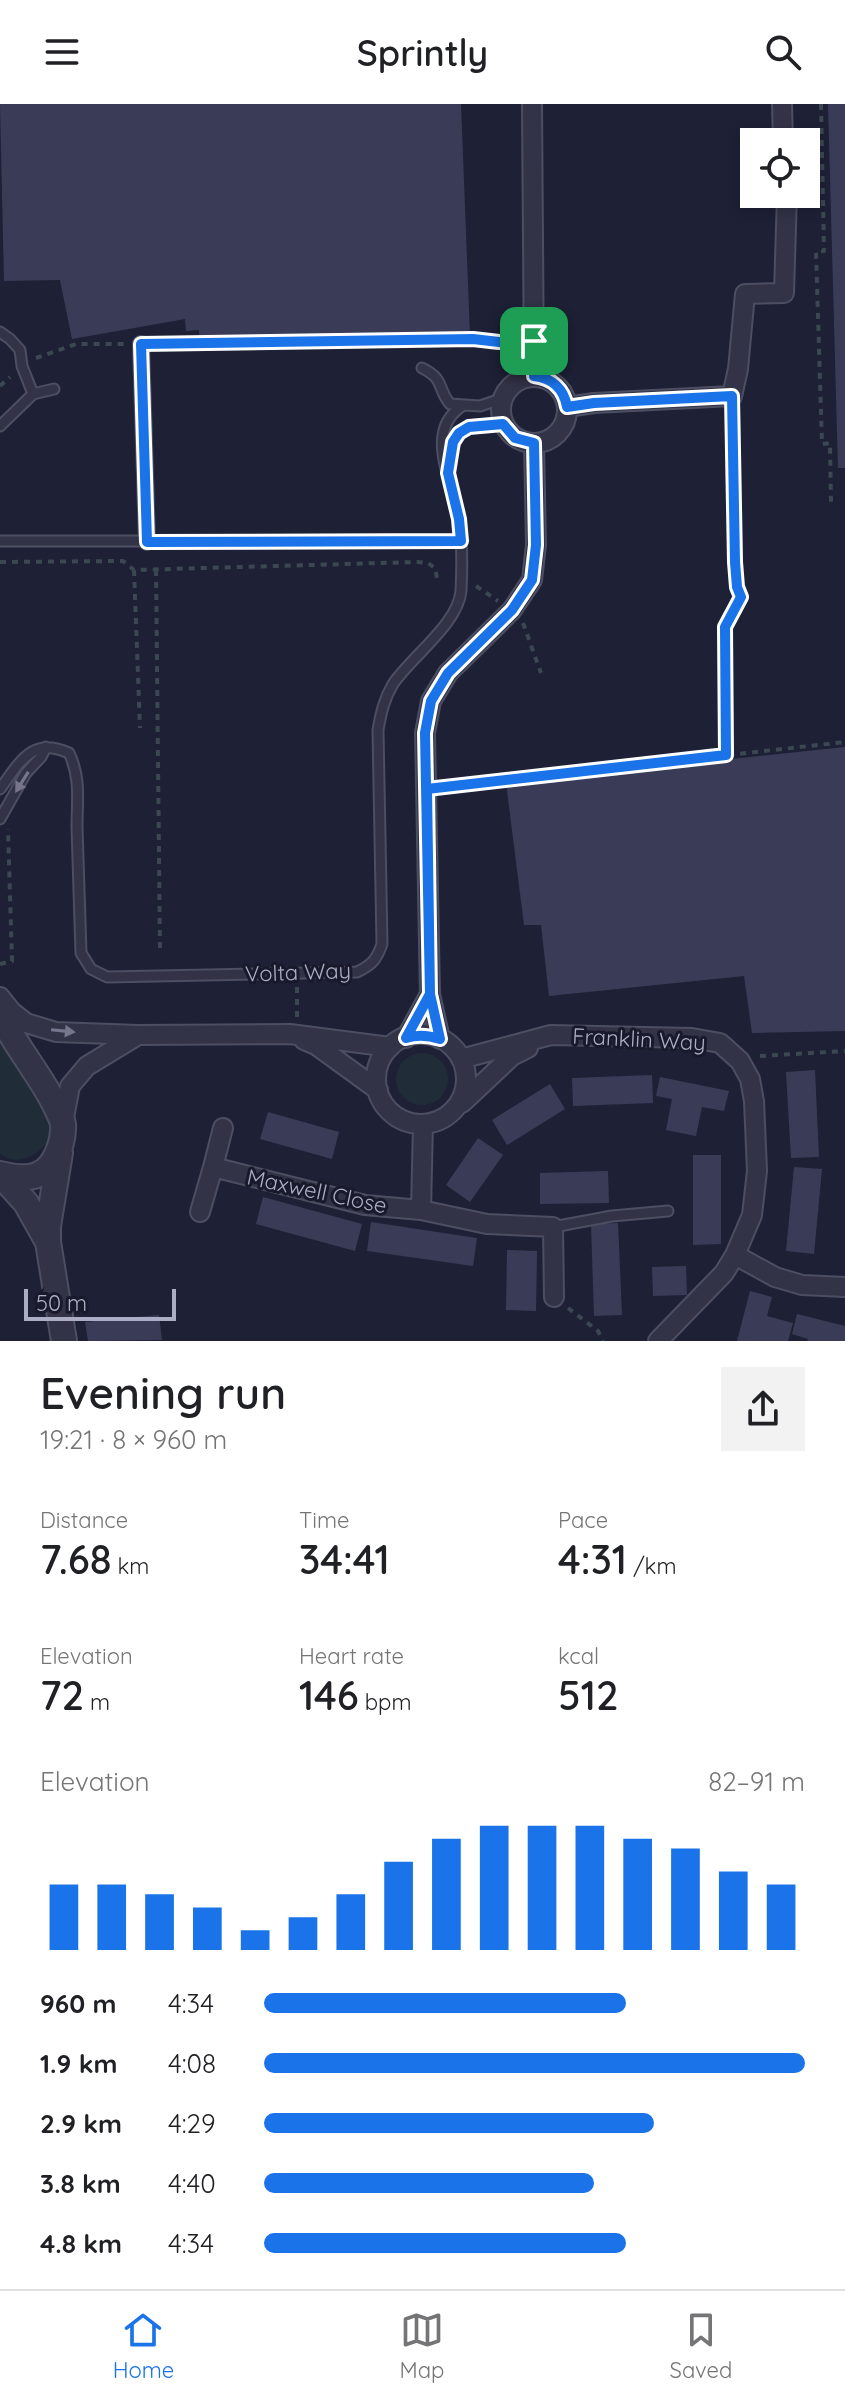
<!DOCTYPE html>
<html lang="en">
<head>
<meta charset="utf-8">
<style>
	:root { --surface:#fff; --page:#f2f2f2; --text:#202124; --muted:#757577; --line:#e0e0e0; --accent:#1a73e8 }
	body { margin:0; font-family:Quicksand,sans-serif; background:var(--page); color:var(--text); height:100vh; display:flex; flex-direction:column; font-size:30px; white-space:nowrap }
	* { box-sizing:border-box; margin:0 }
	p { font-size:26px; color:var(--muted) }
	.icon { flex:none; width:44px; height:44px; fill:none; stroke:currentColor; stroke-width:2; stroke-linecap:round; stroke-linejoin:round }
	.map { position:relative; height:1237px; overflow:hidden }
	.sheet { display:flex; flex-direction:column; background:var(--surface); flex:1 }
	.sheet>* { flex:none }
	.tools { position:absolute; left:740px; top:24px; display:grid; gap:16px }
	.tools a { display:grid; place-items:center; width:80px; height:80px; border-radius:0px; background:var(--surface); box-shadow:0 4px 12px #0003; font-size:40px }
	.scale { position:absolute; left:24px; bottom:20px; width:152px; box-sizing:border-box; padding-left:8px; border:4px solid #abadc4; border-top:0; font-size:22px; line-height:28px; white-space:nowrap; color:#abadc4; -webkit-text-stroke:6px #18192b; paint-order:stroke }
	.pin { position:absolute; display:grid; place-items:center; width:68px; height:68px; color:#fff; margin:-34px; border-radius:16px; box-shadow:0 4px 12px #0006 }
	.round { display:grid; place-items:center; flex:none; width:84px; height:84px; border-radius:0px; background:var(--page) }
	.overview { display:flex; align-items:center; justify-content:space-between; height:136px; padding:0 40px }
	h1 { font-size:44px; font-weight:600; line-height:60px }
	.figures { display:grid; grid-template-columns:repeat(3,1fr); gap:12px; height:136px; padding:8px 40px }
	.figures div { display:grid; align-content:center }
	.figures b { font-size:40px; font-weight:600 }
	.figures small { font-size:22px; font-weight:400 }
	.figures p { font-size:22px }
	.chart { height:224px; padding:16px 40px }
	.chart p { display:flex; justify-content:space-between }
	.chart svg { width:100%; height:144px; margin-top:8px; stroke:var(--accent); stroke-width:6 }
	ul { padding:0 40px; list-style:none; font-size:26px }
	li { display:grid; grid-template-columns:128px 96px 1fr; align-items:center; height:60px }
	li i { height:20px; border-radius:10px; background:var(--accent) }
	header { display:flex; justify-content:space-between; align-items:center; height:104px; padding:0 40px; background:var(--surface); font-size:36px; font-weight:600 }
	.tabs { display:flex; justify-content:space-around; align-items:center; height:112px; border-top:2px solid var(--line); background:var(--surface); font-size:22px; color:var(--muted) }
	.tabs a { display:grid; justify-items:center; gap:4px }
	.tabs .on { color:var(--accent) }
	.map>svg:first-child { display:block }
	.green { fill:#202d38 }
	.building { fill:#3a3c57 }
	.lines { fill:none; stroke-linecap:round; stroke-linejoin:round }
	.service-casing { stroke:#4c4e62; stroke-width:13 }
	.pedestrian-casing { stroke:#4c4e62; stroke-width:18 }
	.minor-casing { stroke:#4c4e62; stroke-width:22 }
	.tertiary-casing { stroke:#4c4e62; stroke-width:28 }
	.path { stroke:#3b4852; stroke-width:4; stroke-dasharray:6 6; stroke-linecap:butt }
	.service { stroke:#323347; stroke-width:9 }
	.pedestrian { stroke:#323347; stroke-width:14 }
	.minor { stroke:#323347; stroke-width:18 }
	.tertiary { stroke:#323347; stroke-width:24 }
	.oneway { fill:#75768c }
	.route-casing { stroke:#fff; stroke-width:16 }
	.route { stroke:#1a73e8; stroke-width:10 }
	.labels { text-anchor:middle; stroke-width:6; stroke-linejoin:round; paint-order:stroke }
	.street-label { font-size:22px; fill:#abadc4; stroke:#18192b }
</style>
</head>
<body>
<header><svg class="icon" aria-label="menu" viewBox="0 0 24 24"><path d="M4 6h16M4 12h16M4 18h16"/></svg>Sprintly<svg class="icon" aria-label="search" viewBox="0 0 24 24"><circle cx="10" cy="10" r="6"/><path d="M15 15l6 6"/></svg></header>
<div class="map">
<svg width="845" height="1237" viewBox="0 0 845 1237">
	<rect width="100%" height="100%" fill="#1e2036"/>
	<path class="green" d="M0 935C7 945 13 956 21 966 38 990 71 1028 34 1050 24 1057 10 1058 0 1050Z
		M396 975a26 26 0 1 1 52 0a26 26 0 1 1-52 0Z"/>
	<path class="building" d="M0 0H461L470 232 200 238 199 226 186 227 185 215 72 235 60 176 4 177Z
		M828 0H845V364H838Z
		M845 643V927L752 929 744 872 549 892 541 821H524L506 679Z
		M815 966 819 1053 791 1054 786 968Z
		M652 971 653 999 573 1002 572 974Z
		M660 973 729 987 724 1007 702 1003 696 1032 666 1026 672 995 656 992Z
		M550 980 565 1005 507 1041 492 1016Z
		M268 1008 339 1028 332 1055 260 1035Z
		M478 1034 503 1051 470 1098 446 1081Z
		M693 1051H721V1140L693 1141Z
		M794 1063 822 1065 814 1150 786 1147Z
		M608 1067 609 1099 540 1100V1069Z
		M263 1093 362 1120 355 1147 256 1120Z
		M371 1118 477 1134 473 1162 367 1147Z
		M618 1119 622 1211 594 1212 591 1120Z
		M507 1146 537 1147 536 1207 506 1206Z
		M686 1162 687 1191 653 1192 652 1163Z
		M750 1187 772 1193 767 1212 793 1219 788 1237H737Z
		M797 1210 845 1222V1237H807L808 1235 792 1230Z
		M159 1211 162 1236 88 1237 85 1218Z"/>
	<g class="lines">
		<defs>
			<path id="service" d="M0 228 10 235 20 246 22 262 33 290
				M422 264C446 276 436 283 450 300L480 302 501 295
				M732 292 735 458 737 483 741 493
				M0 322 33 290 54 285
				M449 366C455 323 461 321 503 320
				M0 437H461
				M0 685C20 658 32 632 69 649 81 674 77 697 77 723 78 765 80 807 81 849L91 865 107 873 357 868C372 861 377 855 382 840L378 626C381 609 384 595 393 580 411 553 458 520 461 487 462 467 462 434 459 414 453 377 423 328 462 302
				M0 715 26 669 41 653 46 643
				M553 1123 612 1112 668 1107"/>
			<path id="pedestrian" d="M141 240 147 438"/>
			<path id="minor" d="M532 0 534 272
				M782 0 783 38
				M501 306a33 33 0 1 1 66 0a33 33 0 1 1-66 0Z
				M567 303 594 299 732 292 738 265 745 190 784 189 787 90
				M0 893 12 908 26 919 56 928 138 931 290 930 390 943
				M376 975a45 45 0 1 1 90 0a45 45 0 1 1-90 0Z
				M406 934 430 890
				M440 935 430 890 425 629 431 597 448 569 512 506 532 476 536 441 534 339
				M304 936 316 941 378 986
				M461 955 551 931 692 934 720 939 740 957 750 975 754 997 757 1067 752 1111 735 1151 724 1169 658 1237
				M462 999 512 952 528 944
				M63 1019 70 982 87 962 138 931
				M213 1063 223 1024
				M421 1106 423 1020
				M200 1108 213 1063 365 1101 421 1106 487 1120 553 1123 554 1193
				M735 1151 775 1173 802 1181 845 1183"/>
			<path id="tertiary" d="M0 907C13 941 40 969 56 1003 59 1009 62 1015 63 1020 64 1034 60 1045 54 1056 42 1077 21 1075 0 1070
				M60 1049 48 1122V1138L64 1237
				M0 1070 26 1099 48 1138"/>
		</defs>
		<use href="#service" class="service-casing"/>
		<use href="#pedestrian" class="pedestrian-casing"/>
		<use href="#minor" class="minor-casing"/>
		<use href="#tertiary" class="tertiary-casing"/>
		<path class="path" d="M821 0 824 147 816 148 822 340 830 339 831 399
			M156 240 473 235 515 238
			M36 254 76 240H125
			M0 282 10 273
			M0 458 123 457 134 466 417 458 428 459 435 464 438 479
			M134 466 140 624
			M156 466 160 847
			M476 482 498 497
			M523 519 541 569
			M726 650 725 523 734 506
			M442 683 845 638
			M0 860 12 857 8 725
			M297 883V914
			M760 952 845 947
			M568 1204 598 1227 603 1237"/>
		<use href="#service" class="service"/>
		<use href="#pedestrian" class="pedestrian"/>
		<use href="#minor" class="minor"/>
		<use href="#tertiary" class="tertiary"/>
	</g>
	<defs><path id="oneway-solid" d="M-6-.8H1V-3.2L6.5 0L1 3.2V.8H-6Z" transform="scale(2)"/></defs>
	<g class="oneway">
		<use href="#oneway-solid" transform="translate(22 678) rotate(122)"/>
		<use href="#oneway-solid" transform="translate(63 927) rotate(6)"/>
	</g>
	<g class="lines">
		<defs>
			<path id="route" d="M534 237 499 238 473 235 141 240 147 438 461 437 459 415 448 369 453 338 459 329 469 323 503 320 515 334 534 339 536 441 532 476 512 506 448 569 431 597 425 629 430 890 440 935C428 931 418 930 406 934L430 890 427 685 726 651 725 523 741 493 737 483 735 458 732 292 594 299 567 303C564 285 552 274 534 272V237"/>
		</defs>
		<use href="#route" class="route-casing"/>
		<use href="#route" class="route"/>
	</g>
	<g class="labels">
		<g class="street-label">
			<text transform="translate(298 868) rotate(-2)" y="8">Volta Way</text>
			<text transform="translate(639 935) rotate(3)" y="8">Franklin Way</text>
			<text transform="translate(317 1087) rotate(12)" y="8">Maxwell Close</text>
		</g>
	</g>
</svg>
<div class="tools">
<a><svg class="icon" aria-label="locate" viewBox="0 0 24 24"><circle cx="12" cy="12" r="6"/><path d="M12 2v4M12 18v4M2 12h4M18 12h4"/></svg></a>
</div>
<div class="scale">50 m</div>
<div class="pin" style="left:534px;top:237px;background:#1e9e55"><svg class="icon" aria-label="arrive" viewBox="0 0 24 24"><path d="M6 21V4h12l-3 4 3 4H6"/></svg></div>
</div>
<section class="sheet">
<div class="overview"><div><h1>Evening run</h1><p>19:21 · 8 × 960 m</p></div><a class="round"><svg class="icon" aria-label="share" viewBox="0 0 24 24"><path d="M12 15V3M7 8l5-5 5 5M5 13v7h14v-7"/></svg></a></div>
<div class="figures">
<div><p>Distance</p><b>7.68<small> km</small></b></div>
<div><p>Time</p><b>34:41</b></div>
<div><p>Pace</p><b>4:31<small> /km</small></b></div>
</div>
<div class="figures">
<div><p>Elevation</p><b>72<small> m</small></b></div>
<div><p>Heart rate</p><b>146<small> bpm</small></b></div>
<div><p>kcal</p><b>512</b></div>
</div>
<div class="chart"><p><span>Elevation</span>82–91 m</p>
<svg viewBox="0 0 160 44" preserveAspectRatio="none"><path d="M5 44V24M15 44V24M25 44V27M35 44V31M45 44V38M55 44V34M65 44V27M75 44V17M85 44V10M95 44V6M105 44V6M115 44V6M125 44V10M135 44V13M145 44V20M155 44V24"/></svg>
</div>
<ul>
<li><b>960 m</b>4:34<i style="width:67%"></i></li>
<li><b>1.9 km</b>4:08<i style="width:100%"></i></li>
<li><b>2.9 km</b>4:29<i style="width:72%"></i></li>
<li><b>3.8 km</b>4:40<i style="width:61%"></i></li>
<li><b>4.8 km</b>4:34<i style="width:67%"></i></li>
</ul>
</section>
<nav class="tabs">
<a class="on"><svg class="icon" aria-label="home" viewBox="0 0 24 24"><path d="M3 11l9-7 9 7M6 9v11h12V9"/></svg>Home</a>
<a><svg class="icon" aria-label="map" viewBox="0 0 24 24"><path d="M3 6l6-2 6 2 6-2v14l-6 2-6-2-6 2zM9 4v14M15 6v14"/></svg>Map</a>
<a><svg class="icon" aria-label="saved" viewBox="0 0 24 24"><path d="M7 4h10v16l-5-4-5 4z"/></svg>Saved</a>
</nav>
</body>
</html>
